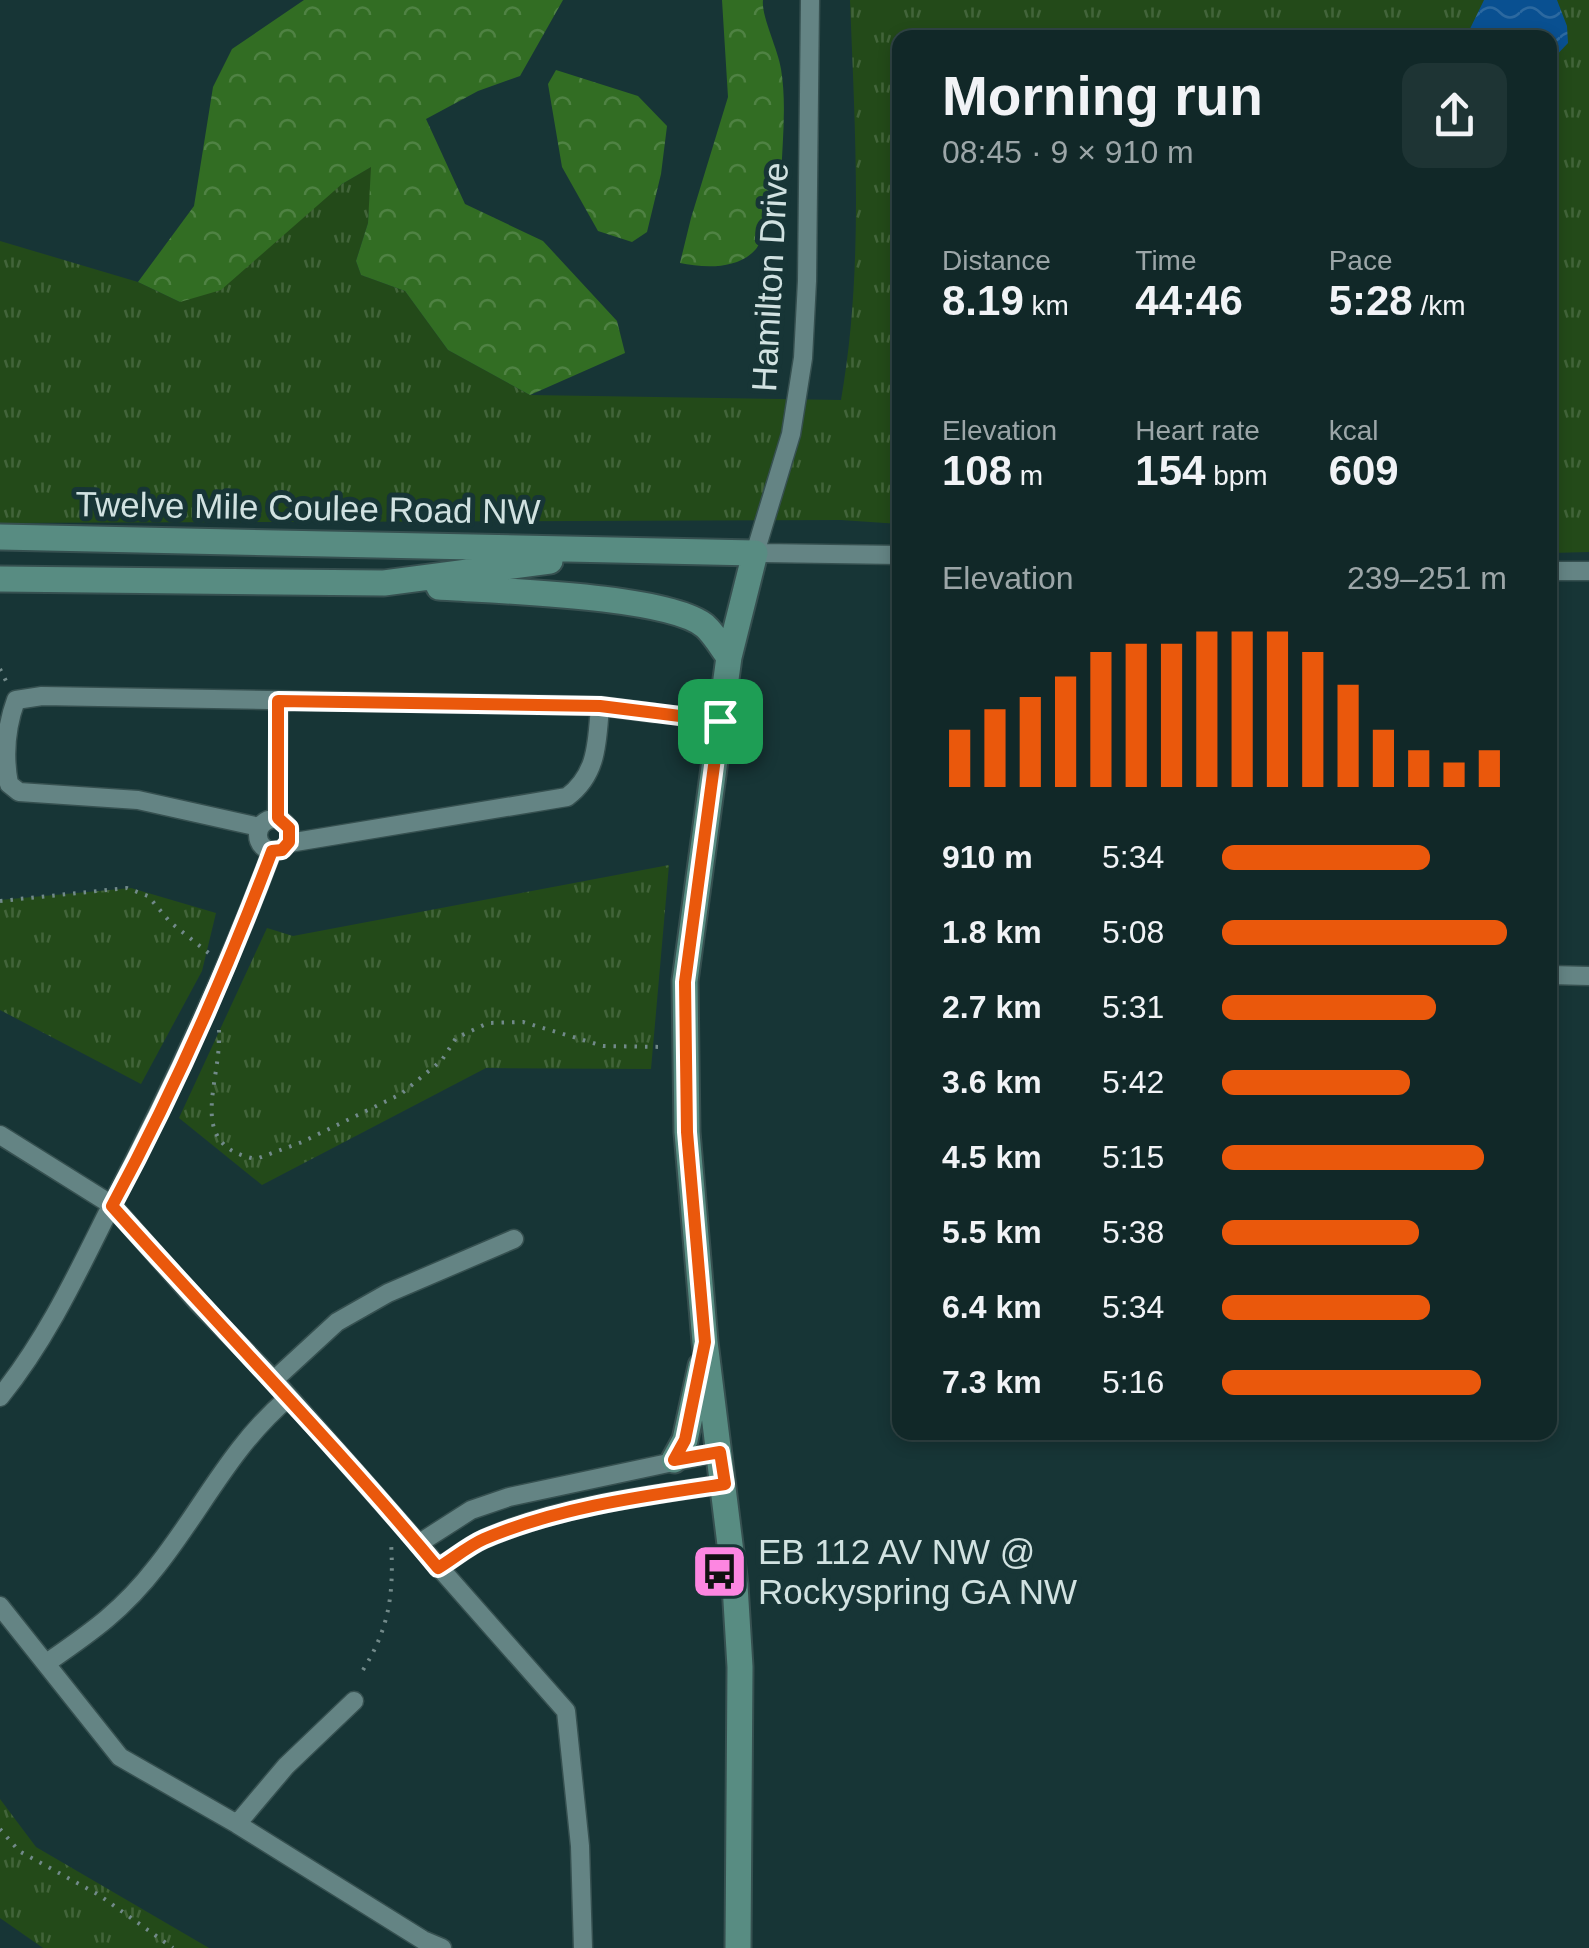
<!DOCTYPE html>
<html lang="en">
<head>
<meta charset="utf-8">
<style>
	:root { --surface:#112828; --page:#1e3434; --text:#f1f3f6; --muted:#9ca6a8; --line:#304445; --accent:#ea580c }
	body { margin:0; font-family:Helvetica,sans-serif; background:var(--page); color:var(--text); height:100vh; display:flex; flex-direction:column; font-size:38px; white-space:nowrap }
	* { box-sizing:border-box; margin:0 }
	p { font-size:32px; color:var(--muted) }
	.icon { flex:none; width:55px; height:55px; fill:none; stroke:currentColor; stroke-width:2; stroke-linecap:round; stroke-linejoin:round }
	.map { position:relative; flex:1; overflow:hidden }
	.side { position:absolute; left:892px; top:30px; width:665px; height:1410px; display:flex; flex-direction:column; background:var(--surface); border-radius:20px; box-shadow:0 5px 15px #0003,0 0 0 2px var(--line) }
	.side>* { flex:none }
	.pin { position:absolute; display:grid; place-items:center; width:85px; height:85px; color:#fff; margin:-42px; border-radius:20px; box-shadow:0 5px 15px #0006 }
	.round { display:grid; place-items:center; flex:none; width:105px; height:105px; border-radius:20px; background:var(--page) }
	.headline { display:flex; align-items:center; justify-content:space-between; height:170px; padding:0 50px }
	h1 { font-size:55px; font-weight:800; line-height:75px }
	.figures { display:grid; grid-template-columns:repeat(3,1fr); gap:15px; height:170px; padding:10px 50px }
	.figures div { display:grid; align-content:center }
	.figures b { font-size:42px; font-weight:800 }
	.figures small { font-size:28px; font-weight:400 }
	.figures p { font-size:28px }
	.chart { height:280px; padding:20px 50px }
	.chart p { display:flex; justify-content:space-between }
	.chart svg { width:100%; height:180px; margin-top:10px; stroke:var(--accent); stroke-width:6 }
	ul { padding:0 50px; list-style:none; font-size:32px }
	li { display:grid; grid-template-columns:160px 120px 1fr; align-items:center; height:75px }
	li i { height:25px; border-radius:12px; background:var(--accent) }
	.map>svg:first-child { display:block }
	.grass { fill:url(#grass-tufts) }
	.forest { fill:url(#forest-crowns) }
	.water { fill:url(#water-waves) }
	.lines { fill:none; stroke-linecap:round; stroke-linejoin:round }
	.minor-casing { stroke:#365050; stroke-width:21 }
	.secondary-casing { stroke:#365050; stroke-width:29 }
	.path { stroke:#728a8a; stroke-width:4; stroke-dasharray:2.5 8; stroke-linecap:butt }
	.minor { stroke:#648484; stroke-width:18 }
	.secondary { stroke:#588c82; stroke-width:25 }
	.route-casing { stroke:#fff; stroke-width:20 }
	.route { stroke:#ea580c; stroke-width:12 }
	.labels { text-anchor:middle; stroke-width:10; stroke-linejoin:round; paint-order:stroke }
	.street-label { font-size:35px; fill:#d1e2e1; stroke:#173536 }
	.poi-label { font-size:35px; fill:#d1e2e1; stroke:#173536; text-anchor:start }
</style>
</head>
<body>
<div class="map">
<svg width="1589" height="1948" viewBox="0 0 1589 1948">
	<defs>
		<pattern id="grass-tufts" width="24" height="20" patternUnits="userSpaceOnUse" patternTransform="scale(2.5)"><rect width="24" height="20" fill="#234a19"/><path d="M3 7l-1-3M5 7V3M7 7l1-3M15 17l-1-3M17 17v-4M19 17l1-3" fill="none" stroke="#42643a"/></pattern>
		<pattern id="forest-crowns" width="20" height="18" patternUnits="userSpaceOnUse" patternTransform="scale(2.5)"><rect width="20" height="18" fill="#326d23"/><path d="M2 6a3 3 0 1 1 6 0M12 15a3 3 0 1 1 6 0" fill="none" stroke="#4f8243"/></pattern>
		<pattern id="water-waves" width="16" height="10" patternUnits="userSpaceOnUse" patternTransform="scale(2.5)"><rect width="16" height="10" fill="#095091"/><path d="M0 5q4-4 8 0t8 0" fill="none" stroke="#2c69a0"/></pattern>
	</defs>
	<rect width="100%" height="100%" fill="#173536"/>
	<path class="grass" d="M850 0H1589V552L1550 553V38H900V524L841 520 0 523V241L138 282 180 302 342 184 372 166 368 223 356 261 361 275 405 291 448 350 530 395 841 400C864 269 855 132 850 0Z
		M669 865 651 1069 486 1068 262 1185 179 1118 267 928 293 936Z
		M131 888 216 913 202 971 141 1084 0 1010V900Z
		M0 1799 36 1847 209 1948H43L0 1918Z"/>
	<path class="forest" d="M304 0H563L520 76 478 91 426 119 465 204 543 241 617 321 625 353 530 395 448 350 405 291 361 275 356 261 368 223 371 167 342 184 221 290 180 302 138 282 194 206 213 87 232 49Z
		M722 0H763C761 16 778 49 781 69 787 105 782 145 781 181 770 199 765 237 756 249 738 270 704 268 680 263L691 218 728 97Z
		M556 70 638 96 667 126 661 174 647 232 632 242 598 231 562 167 548 84Z"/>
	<path class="water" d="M1484 0H1557L1567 26 1568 43 1550 62V38L1466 37Z"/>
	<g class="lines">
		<defs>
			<path id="minor" d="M810 0 807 281 803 358 791 434 755 553 900 555
				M1550 571H1589
				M277 818 279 701
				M258 835a16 16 0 1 1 32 0a16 16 0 1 1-32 0Z
				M259 827 138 800 19 792 9 784C4 757 6 727 16 700L42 696 600 706 654 713
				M289 843 567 797C598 774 597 741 600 706
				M1550 975 1589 976
				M0 1135 112 1205 198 1303 274 1380 566 1711 580 1846 583 1948
				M274 1380 337 1322 388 1293 514 1239
				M0 1397C47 1339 78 1272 111 1206 171 1090 226 974 272 851
				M418 1544 471 1510 509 1497 720 1452
				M438 1568C453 1559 468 1546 484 1539 559 1506 644 1496 725 1484
				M0 1606 120 1757 237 1824 423 1940 442 1948
				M48 1662C93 1631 123 1610 157 1566 203 1508 231 1446 289 1397
				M237 1824 286 1766 354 1701"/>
			<path id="secondary" d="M0 537 755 553 729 657 685 981 687 1132 705 1342 735 1585 740 1667 738 1948
				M0 579 384 583 550 561
				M439 587C494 591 667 595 705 626 714 634 722 648 729 657
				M674 1460 685 1440 701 1366"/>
		</defs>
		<use href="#minor" class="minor-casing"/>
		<use href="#secondary" class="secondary-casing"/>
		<path class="path" d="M0 669 7 683
			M669 715 699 719
			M0 901 127 888 148 896 170 922 211 955
			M219 1030C222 1083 184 1145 256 1159L302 1142 401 1094 442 1060 456 1038 488 1023 523 1022 603 1046 665 1047
			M363 1670C390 1627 394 1592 391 1542
			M0 1829 19 1851 99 1895 173 1948"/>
		<use href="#minor" class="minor"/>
		<use href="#secondary" class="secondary"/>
	</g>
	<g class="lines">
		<defs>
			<path id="route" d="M278 701 600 706 720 721 685 982 687 1132 705 1342 685 1440 674 1460 720 1452 725 1484C644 1496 559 1507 484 1539 468 1546 453 1559 438 1568 334 1443 220 1327 112 1206 174 1091 226 973 272 851L282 850 289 842V828L278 818Z"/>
		</defs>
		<use href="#route" class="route-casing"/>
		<use href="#route" class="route"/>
	</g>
	<defs>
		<symbol id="bus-square" viewBox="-11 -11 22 22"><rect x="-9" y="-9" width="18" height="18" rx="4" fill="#fd86e1" stroke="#173536"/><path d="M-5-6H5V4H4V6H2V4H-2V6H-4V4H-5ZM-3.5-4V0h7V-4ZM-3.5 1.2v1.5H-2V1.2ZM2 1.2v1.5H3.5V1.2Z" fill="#111"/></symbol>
	</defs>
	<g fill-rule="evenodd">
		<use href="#bus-square" x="688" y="1540" width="63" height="63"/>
	</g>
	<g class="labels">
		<g class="street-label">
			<text transform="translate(770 277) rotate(-87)" y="12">Hamilton Drive</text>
			<text transform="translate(308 508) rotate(1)" y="12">Twelve Mile Coulee Road NW</text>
		</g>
		<g class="poi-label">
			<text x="758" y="1564">EB 112 AV NW @<tspan x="758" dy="40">Rockyspring GA NW</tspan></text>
		</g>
	</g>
</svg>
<div class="pin" style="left:720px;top:721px;background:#1e9e55"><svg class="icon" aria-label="arrive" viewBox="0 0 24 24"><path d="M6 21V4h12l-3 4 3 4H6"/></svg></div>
<section class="side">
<div class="headline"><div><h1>Morning run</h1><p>08:45 · 9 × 910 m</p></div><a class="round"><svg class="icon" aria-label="share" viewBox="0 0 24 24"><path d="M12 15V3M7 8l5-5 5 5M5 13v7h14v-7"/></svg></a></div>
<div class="figures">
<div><p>Distance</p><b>8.19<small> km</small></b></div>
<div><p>Time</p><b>44:46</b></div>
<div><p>Pace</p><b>5:28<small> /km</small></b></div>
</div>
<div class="figures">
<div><p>Elevation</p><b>108<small> m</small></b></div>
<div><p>Heart rate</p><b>154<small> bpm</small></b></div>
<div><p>kcal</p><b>609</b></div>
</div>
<div class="chart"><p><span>Elevation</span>239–251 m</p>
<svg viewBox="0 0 160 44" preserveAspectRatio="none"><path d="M5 44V30M15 44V25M25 44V22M35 44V17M45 44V11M55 44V9M65 44V9M75 44V6M85 44V6M95 44V6M105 44V11M115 44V19M125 44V30M135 44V35M145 44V38M155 44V35"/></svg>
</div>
<ul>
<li><b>910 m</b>5:34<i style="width:73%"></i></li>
<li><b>1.8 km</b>5:08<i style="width:100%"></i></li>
<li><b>2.7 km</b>5:31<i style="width:75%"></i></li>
<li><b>3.6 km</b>5:42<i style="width:66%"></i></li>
<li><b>4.5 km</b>5:15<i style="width:92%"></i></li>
<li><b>5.5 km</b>5:38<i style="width:69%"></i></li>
<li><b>6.4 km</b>5:34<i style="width:73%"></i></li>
<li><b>7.3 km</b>5:16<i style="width:91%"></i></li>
</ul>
</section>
</div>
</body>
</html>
